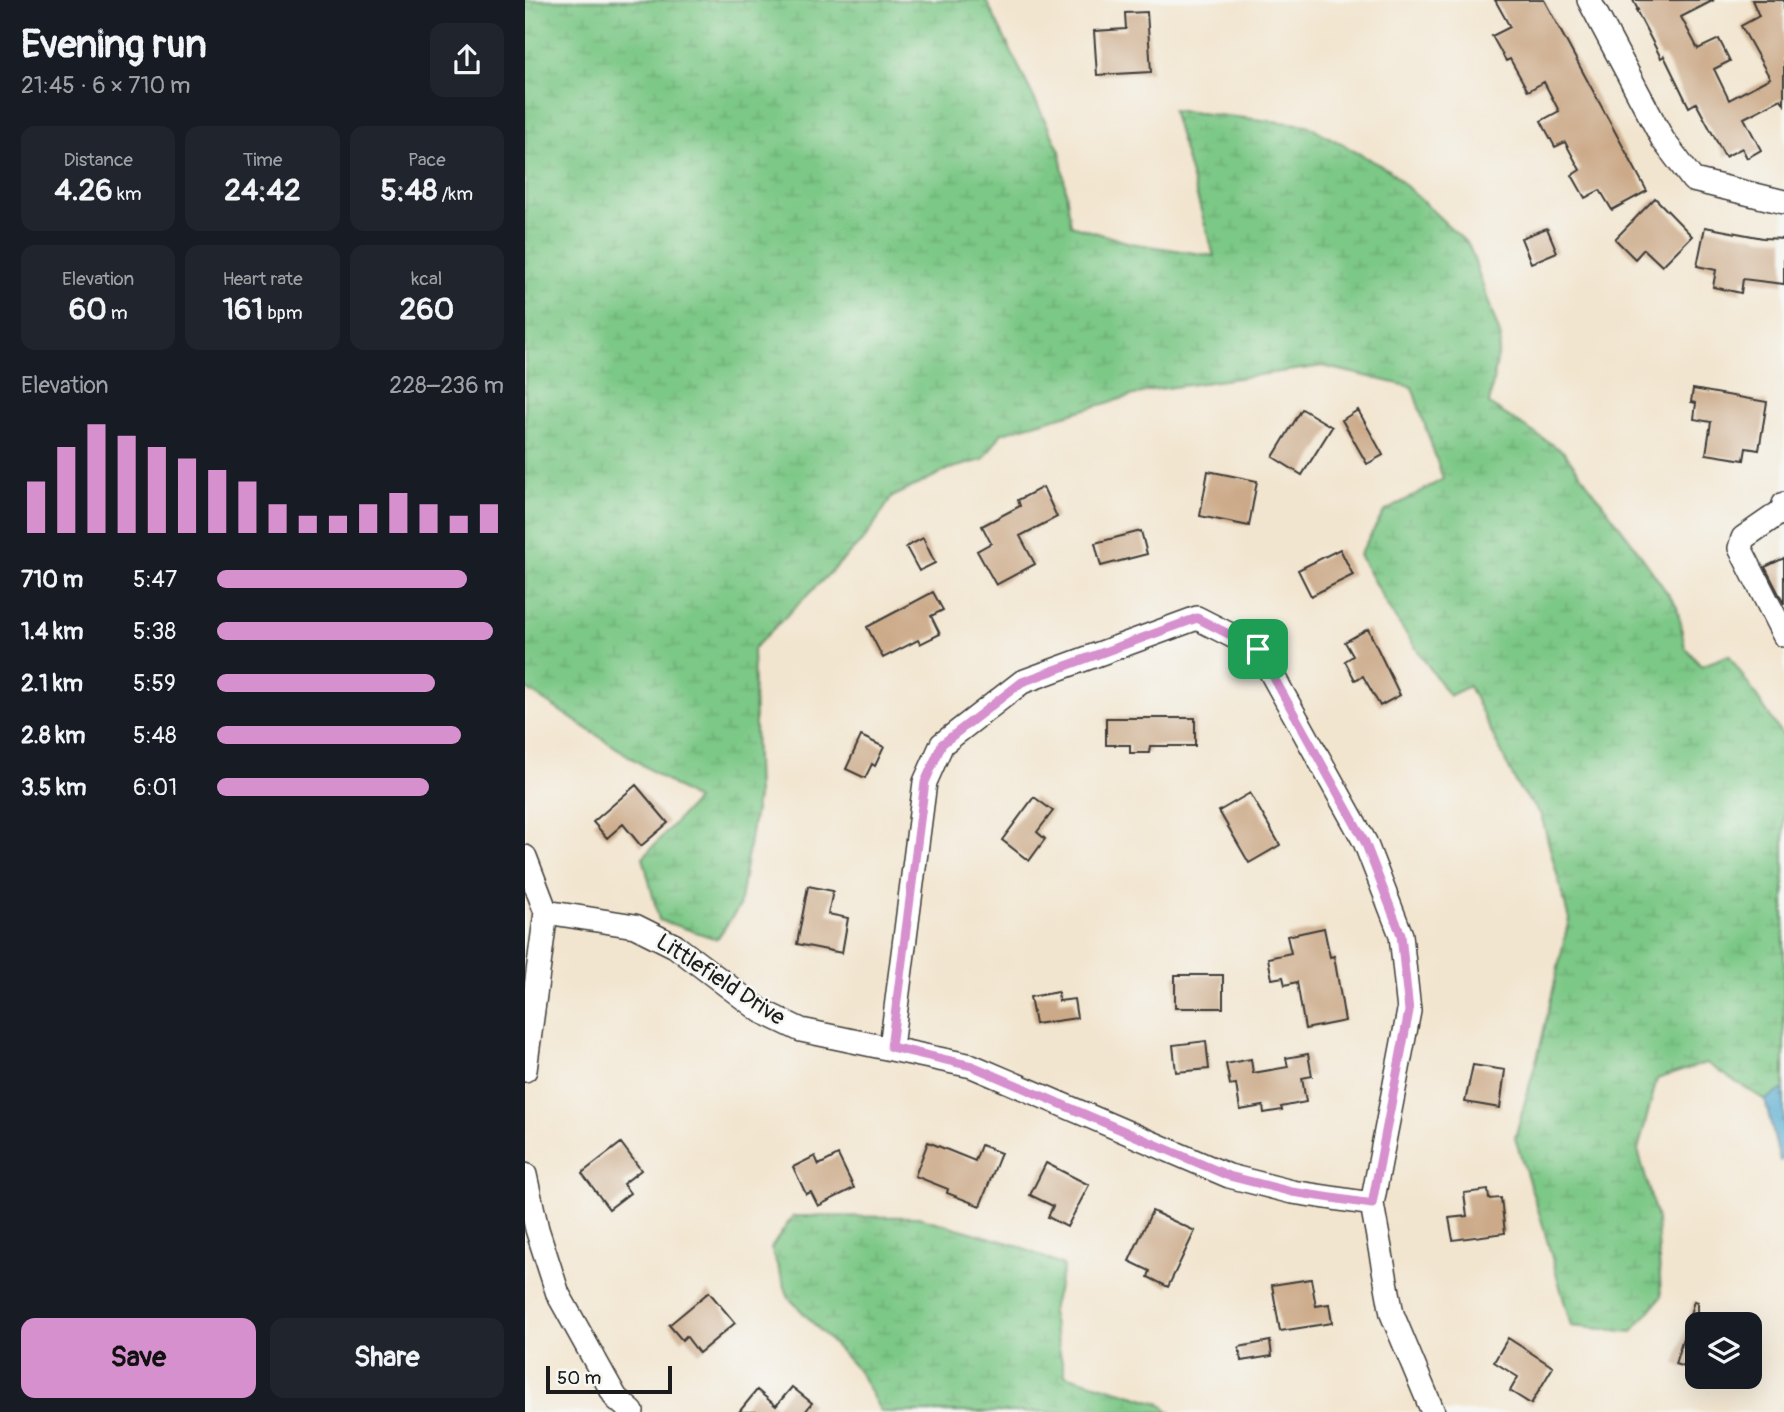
<!DOCTYPE html>
<html lang="en">
<head>
<meta charset="utf-8">
<style>
	:root { --surface:#171b24; --page:#20242c; --text:#f1f3f6; --muted:#9ea1a6; --accent:#d690ce }
	body { margin:0; font-family:Pangolin,sans-serif; background:var(--page); color:var(--text); height:100vh; display:flex; flex-direction:column; font-size:26px; white-space:nowrap }
	* { box-sizing:border-box; margin:0 }
	p { font-size:23px; color:var(--muted) }
	.icon { flex:none; width:38px; height:38px; fill:none; stroke:currentColor; stroke-width:2; stroke-linecap:round; stroke-linejoin:round }
	.map { position:relative; flex:1; overflow:hidden }
	.side { display:flex; flex-direction:column; background:var(--surface); width:525px }
	.side>* { flex:none }
	.buttons { position:absolute; left:1160px; top:1312px; display:grid; gap:14px }
	.buttons a { display:grid; place-items:center; width:77px; height:77px; border-radius:14px; background:var(--surface); box-shadow:0 7px 28px #0002; font-size:35px }
	.scale { position:absolute; left:21px; bottom:18px; width:126px; box-sizing:border-box; padding-left:7px; border:4px solid #1c1c1c; border-top:0; font-size:19px; line-height:24px; white-space:nowrap; color:#1c1c1c; -webkit-text-stroke:5px #f6f6f2; paint-order:stroke }
	.pin { position:absolute; display:grid; place-items:center; width:60px; height:60px; color:#fff; margin:-30px; border-radius:14px; box-shadow:0 4px 10px #0006 }
	.round { display:grid; place-items:center; flex:none; width:74px; height:74px; border-radius:14px; background:var(--page) }
	.summary { display:flex; align-items:center; justify-content:space-between; height:119px; padding:0 21px }
	h1 { font-size:38px; font-weight:700; line-height:52px }
	.stats { display:grid; grid-template-columns:repeat(3,1fr); gap:10px; height:119px; padding:7px 21px }
	.stats div { display:grid; align-content:center; border-radius:14px; background:var(--page); text-align:center }
	.stats b { font-size:30px; font-weight:700 }
	.stats small { font-size:19px; font-weight:400 }
	.stats p { font-size:19px }
	.chart { height:196px; padding:14px 21px }
	.chart p { display:flex; justify-content:space-between }
	.chart svg { width:100%; height:126px; margin-top:7px; stroke:var(--accent); stroke-width:6 }
	.action { display:flex; gap:14px; margin-top:auto; padding:14px 21px }
	.action a { flex:1; height:80px; border-radius:14px; background:var(--accent); color:#111; font-size:28px; font-weight:700; line-height:80px; text-align:center }
	.action a+a { background:var(--page); color:var(--text) }
	ul { padding:0 21px; list-style:none; font-size:23px }
	li { display:grid; grid-template-columns:112px 84px 1fr; align-items:center; height:52px }
	li i { height:18px; border-radius:9px; background:var(--accent) }
	main { display:flex; flex:1; min-height:0 }
	.map>svg:first-child { display:block }
	.wetland { fill:url(#wetland-marsh); stroke:#4c7251; stroke-width:2 }
	.water { fill:url(#water-ripples); stroke:#386376; stroke-width:2 }
	.building { fill:#ccaa89 }
	.lines { fill:none; stroke-linecap:round; stroke-linejoin:round }
	.minor-casing { stroke:#3c3a37; stroke-width:26 }
	.minor { stroke:#fff; stroke-width:23 }
	.route-casing { stroke:#fff; stroke-width:14 }
	.route { stroke:#d690ce; stroke-width:9 }
	.labels { text-anchor:middle; stroke-width:5; stroke-linejoin:round; paint-order:stroke }
	.street-label { font-size:23px; fill:#1c1c1c; stroke:#f6f6f2 }
</style>
</head>
<body>
<main>
<section class="side">
<div class="summary"><div><h1>Evening run</h1><p>21:45 · 6 × 710 m</p></div><a class="round"><svg class="icon" aria-label="share" viewBox="0 0 24 24"><path d="M12 15V3M7 8l5-5 5 5M5 13v7h14v-7"/></svg></a></div>
<div class="stats">
<div><p>Distance</p><b>4.26<small> km</small></b></div>
<div><p>Time</p><b>24:42</b></div>
<div><p>Pace</p><b>5:48<small> /km</small></b></div>
</div>
<div class="stats">
<div><p>Elevation</p><b>60<small> m</small></b></div>
<div><p>Heart rate</p><b>161<small> bpm</small></b></div>
<div><p>kcal</p><b>260</b></div>
</div>
<div class="chart"><p><span>Elevation</span>228–236 m</p>
<svg viewBox="0 0 160 44" preserveAspectRatio="none"><path d="M5 44V26M15 44V14M25 44V6M35 44V10M45 44V14M55 44V18M65 44V22M75 44V26M85 44V34M95 44V38M105 44V38M115 44V34M125 44V30M135 44V34M145 44V38M155 44V34"/></svg>
</div>
<ul>
<li><b>710 m</b>5:47<i style="width:87%"></i></li>
<li><b>1.4 km</b>5:38<i style="width:96%"></i></li>
<li><b>2.1 km</b>5:59<i style="width:76%"></i></li>
<li><b>2.8 km</b>5:48<i style="width:85%"></i></li>
<li><b>3.5 km</b>6:01<i style="width:74%"></i></li>
</ul>
<div class="action"><a>Save</a><a>Share</a></div>
</section>
<div class="map">
<svg width="1259" height="1412" viewBox="0 0 1259 1412">
	<defs>
		<pattern id="wetland-marsh" width="20" height="14" patternUnits="userSpaceOnUse" patternTransform="scale(1.75)"><rect width="20" height="14" fill="#7cc886"/><path d="M1 5h8M5 5V1M11 12h8M15 12V8" fill="none" stroke="#6bab73"/></pattern>
		<pattern id="water-ripples" width="26" height="14" patternUnits="userSpaceOnUse" patternTransform="scale(1.75)"><rect width="26" height="14" fill="#53aad0"/><path d="M2 4q2-2 4 0t4 0M15 11q2-2 4 0t4 0" fill="none" stroke="#448aa8"/></pattern>
	</defs>
	<rect width="100%" height="100%" fill="#f6f6f2"/>
	<filter id="ink" filterUnits="userSpaceOnUse"><feTurbulence type="fractalNoise" baseFrequency=".0143" numOctaves="2"/><feDisplacementMap in="SourceGraphic" scale="14" xChannelSelector="R" yChannelSelector="G"/><feConvolveMatrix kernelMatrix="1 2 1 2 8 2 1 2 1" color-interpolation-filters="sRGB"/></filter>
	<filter id="wash" filterUnits="userSpaceOnUse"><feTurbulence type="fractalNoise" baseFrequency=".00686" numOctaves="4" result="noise"/><feDisplacementMap in="SourceGraphic" scale="28" xChannelSelector="R" yChannelSelector="G"/><feGaussianBlur stdDeviation="1.57" result="paint"/><feColorMatrix in="noise" values="0 0 0 0 0 0 0 0 0 0 0 0 0 0 0 0 0 1.4 0 .05"/><feComposite in="paint" operator="in"/></filter>
	<g filter="url(#wash)">
		<rect width="100%" height="100%" fill="#f2e5cf"/>
		<path class="wetland" d="M0 0H461L535 151 546 225 605 243 689 256 647 110 782 125 864 170 944 245 976 338 964 404 1039 452 1108 544 1152 607 1160 647 1176 666 1204 655 1259 738V1089L1240 1100 1181 1063 1132 1079 1113 1150 1132 1219 1136 1297 1107 1332 1046 1326 1017 1222 990 1138 1016 1043 1044 919 1016 815 993 787 944 686 924 696 864 609 834 555 859 512 918 479 887 387 798 366 627 390 477 433 458 460 424 469 367 497 341 537 228 649 232 797 214 907 192 939 134 920 118 857 171 800 0 688Z
			M268 1216 393 1217 488 1244 539 1266 526 1313 540 1375 634 1403 645 1412H356L333 1370 264 1298 246 1248Z"/>
		<path class="water" d="M1259 1089V1159L1255 1161 1240 1100Z"/>
		<g id="blocks">
			<path class="building" d="M970 0H1019L1122 191 1087 210 1075 190 1060 198 1047 175 1055 170 1040 142 1030 147 1016 121 1034 111 1019 82 1003 91 985 59 981 61 967 36 985 27Z
				M1108 0H1189L1156 17 1173 49 1194 39 1205 61 1189 69 1204 100 1245 78 1216 26 1234 16 1227 0H1259V104L1256 99 1219 118 1236 150 1222 158 1217 148 1200 157 1171 103 1164 107 1139 56 1136 58 1111 10H1113Z
				M622 12 626 72 572 75 569 31 601 29 600 13Z
				M1130 198 1167 236 1137 266 1119 249 1110 259 1090 239Z
				M1180 227 1238 238 1259 239V284L1218 279 1216 293 1188 287 1191 270 1172 266Z
				M1022 228 1032 252 1006 263 996 238Z
				M1168 389 1242 402 1234 450 1221 448 1219 460 1181 454 1186 422 1169 419 1171 403 1166 402Z
				M777 409 807 427 777 475 748 457Z
				M833 410 858 455 842 464 817 420Z
				M683 471 732 481 724 526 675 516Z
				M518 487 532 517 495 536 510 564 471 585 452 551 466 543 457 526 495 506 493 500Z
				M616 531 622 554 576 566 570 543Z
				M398 538 410 563 394 571 381 547Z
				M815 549 828 575 786 596 773 570Z
				M1259 558V604L1240 567Z
				M408 592 418 610 406 616 415 634 395 644 393 640 358 658 342 627Z
				M843 629 875 695 855 706 838 676 830 680 820 661 828 656 820 642Z
				M581 718H670V746H625L624 753H605V745H581Z
				M336 736 359 747 350 766 347 764 340 778 321 769Z
				M111 785 143 823 116 846 98 824 82 838 68 822Z
				M725 793 755 845 724 863 694 811Z
				M509 797 528 811 512 832 520 839 504 861 477 840Z
				M283 886 308 891 303 914 323 918 317 953 272 944Z
				M799 928 805 957 809 956 820 1021 780 1029 772 982 760 985 758 977 747 979 743 958 766 953 762 936Z
				M650 975H698V1008H650Z
				M533 992 534 1001 549 999 552 1018 510 1024 505 997Z
				M681 1041 684 1069 651 1072 648 1045Z
				M783 1054 787 1076 777 1078 781 1102 756 1107 757 1110 739 1113 738 1106 715 1110 711 1084 705 1085 701 1064 726 1059 728 1073 763 1067 761 1058Z
				M948 1065 980 1070 975 1108 940 1102Z
				M403 1142 450 1161 456 1145 476 1153 455 1206 422 1193 423 1189 390 1176Z
				M96 1143 116 1170 98 1184 105 1193 84 1209 57 1173Z
				M313 1155 329 1188 293 1206 286 1192 281 1194 268 1167 290 1156 294 1165Z
				M521 1163 564 1185 542 1227 523 1217 528 1206 505 1195Z
				M963 1190 964 1199 976 1198 980 1233 928 1240 924 1218 942 1216 939 1193Z
				M627 1211 670 1231 643 1287 623 1277 625 1271 604 1261Z
				M786 1279 791 1306 804 1304 807 1323 755 1331 747 1285Z
				M184 1292 210 1323 174 1353 161 1336 157 1340 144 1325Z
				M1169 1301 1172 1302V1371L1150 1364Z
				M983 1338 1028 1367 1006 1404 985 1391 993 1377 969 1362Z
				M745 1341 747 1356 716 1361 714 1347Z
				M267 1387 287 1403 280 1412H214L232 1390 251 1406Z"/>
		</g>
	</g>
	<g filter="url(#ink)">
		<use href="#blocks" fill-opacity="0" stroke="#3c3a37" stroke-width="2"/>
		<g class="lines">
			<defs>
				<path id="minor" d="M1064 0 1138 140 1168 180 1259 202
					M1259 504 1257 511 1218 538 1215 548 1259 635
					M0 857 21 912 0 1070
					M21 912 110 926 150 946 236 1011 276 1030 447 1066 704 1176 767 1192 847 1204
					M366 1047 400 782 417 744 497 682 672 618 733 649 840 842 876 935 884 1011 847 1204 867 1314 908 1412
					M0 1175 12 1229 33 1294 91 1398 107 1412"/>
			</defs>
			<use href="#minor" class="minor-casing"/>
			<use href="#minor" class="minor"/>
		</g>
	</g>
	<g class="lines" filter="url(#ink)">
		<defs>
			<path id="route" d="M672 618 733 649 840 842 876 935 884 1011 847 1204 767 1192 704 1176 447 1066 366 1047 400 782 417 744 497 682Z"/>
		</defs>
		<use href="#route" class="route-casing"/>
		<use href="#route" class="route"/>
	</g>
	<g class="labels">
		<g class="street-label">
			<text transform="translate(196 979) rotate(33)" y="8">Littlefield Drive</text>
		</g>
	</g>
</svg>
<div class="buttons">
<a><svg class="icon" aria-label="layers" viewBox="0 0 24 24"><path d="M12 4l9 5-9 5-9-5zM3 14l9 5 9-5"/></svg></a>
</div>
<div class="scale">50 m</div>
<div class="pin" style="left:733px;top:649px;background:#1e9e55"><svg class="icon" aria-label="arrive" viewBox="0 0 24 24"><path d="M6 21V4h12l-3 4 3 4H6"/></svg></div>
</div>
</main>
</body>
</html>
